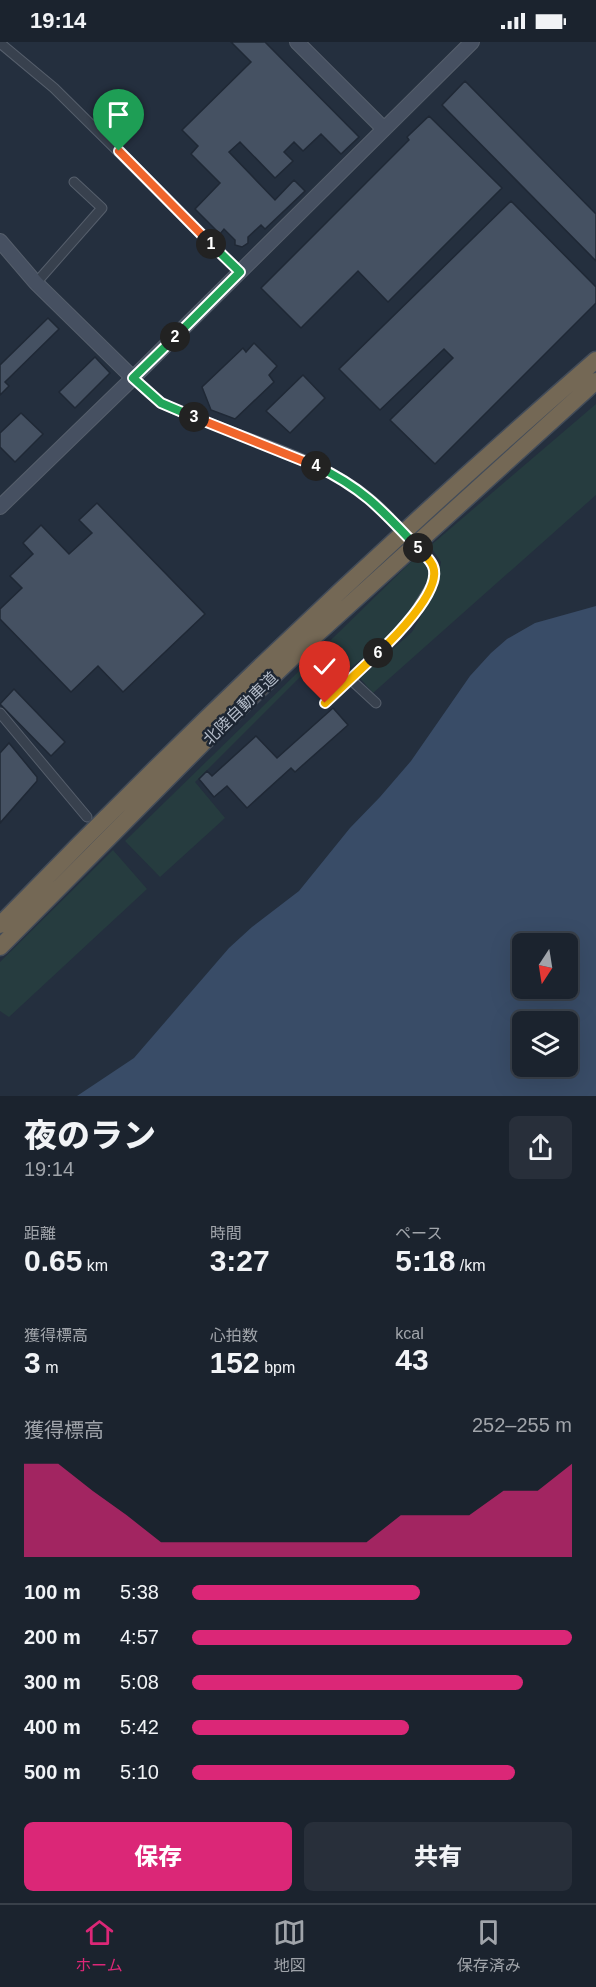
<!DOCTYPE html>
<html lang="ja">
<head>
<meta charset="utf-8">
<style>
	:root { --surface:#1b232e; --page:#282f3a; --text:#f1f3f6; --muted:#a0a4aa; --line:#39404a; --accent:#db2777 }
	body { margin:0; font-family:Arial,"Noto Sans JP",sans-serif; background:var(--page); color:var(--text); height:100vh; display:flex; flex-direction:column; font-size:22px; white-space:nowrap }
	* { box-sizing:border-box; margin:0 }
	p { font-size:20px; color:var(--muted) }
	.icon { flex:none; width:33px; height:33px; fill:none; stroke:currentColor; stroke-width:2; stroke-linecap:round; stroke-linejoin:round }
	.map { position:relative; height:1054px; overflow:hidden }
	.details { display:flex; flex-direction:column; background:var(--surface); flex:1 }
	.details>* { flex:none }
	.needle { width:39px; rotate:192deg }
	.controls { position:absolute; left:512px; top:891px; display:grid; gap:12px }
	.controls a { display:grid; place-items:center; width:66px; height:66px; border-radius:9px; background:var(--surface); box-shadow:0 6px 24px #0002,0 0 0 2px var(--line); font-size:30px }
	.pin { position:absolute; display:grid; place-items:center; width:51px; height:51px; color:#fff; margin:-62px -26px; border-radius:50% 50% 50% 0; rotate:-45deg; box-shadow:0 0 6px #0007 }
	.pin .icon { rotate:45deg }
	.km { position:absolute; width:30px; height:30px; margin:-15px; border-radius:50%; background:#222; color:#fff; font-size:16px; line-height:30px; text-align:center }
	.round { display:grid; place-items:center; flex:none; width:63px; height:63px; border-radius:9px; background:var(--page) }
	.headline { display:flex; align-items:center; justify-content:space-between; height:102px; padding:0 24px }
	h1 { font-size:33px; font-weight:800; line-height:45px }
	.figures { display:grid; grid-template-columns:repeat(3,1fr); gap:9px; height:102px; padding:6px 24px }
	.figures div { display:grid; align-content:center }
	.figures b { font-size:30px; font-weight:800 }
	.figures small { font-size:16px; font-weight:400 }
	.figures p { font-size:16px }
	.chart { height:168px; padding:12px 24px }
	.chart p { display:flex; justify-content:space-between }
	.chart svg { width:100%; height:108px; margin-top:6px; fill:var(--accent); opacity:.7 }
	.action { display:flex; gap:12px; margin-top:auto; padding:12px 24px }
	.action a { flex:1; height:69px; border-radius:9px; background:var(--accent); color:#fff; font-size:24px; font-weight:800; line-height:69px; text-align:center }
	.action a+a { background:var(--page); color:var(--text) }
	ul { padding:0 24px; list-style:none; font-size:20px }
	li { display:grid; grid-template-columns:96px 72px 1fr; align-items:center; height:45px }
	li i { height:15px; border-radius:8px; background:var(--accent) }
	.status { display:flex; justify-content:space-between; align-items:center; height:42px; padding:0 30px; background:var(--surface); direction:ltr }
	.status svg { height:16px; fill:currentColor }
	.tab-bar { display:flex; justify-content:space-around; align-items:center; height:84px; border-top:2px solid var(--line); background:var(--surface); font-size:16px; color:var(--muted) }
	.tab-bar a { display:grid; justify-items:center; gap:3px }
	.tab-bar .active { color:var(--accent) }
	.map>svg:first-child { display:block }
	.green { fill:#263c3f }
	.water { fill:#394c67; fill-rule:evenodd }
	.building { fill:#455162; stroke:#1f2835; stroke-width:1.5 }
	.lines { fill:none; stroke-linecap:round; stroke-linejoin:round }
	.street-casing { stroke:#565f6c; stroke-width:11 }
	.secondary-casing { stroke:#565f6c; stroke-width:16 }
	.highway-casing { stroke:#434c59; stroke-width:19 }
	.street { stroke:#38414e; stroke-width:9 }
	.secondary { stroke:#465061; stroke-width:14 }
	.highway { stroke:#746855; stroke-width:16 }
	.street-bridge-casing { stroke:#565f6c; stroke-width:11; stroke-linecap:butt }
	.street-bridge { stroke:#38414e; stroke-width:9 }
	.split-1-casing { stroke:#fff; stroke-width:12 }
	.split-2-casing { stroke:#fff; stroke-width:12 }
	.split-3-casing { stroke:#fff; stroke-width:12 }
	.split-4-casing { stroke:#fff; stroke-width:12 }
	.split-5-casing { stroke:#fff; stroke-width:12 }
	.split-6-casing { stroke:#fff; stroke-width:12 }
	.split-7-casing { stroke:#fff; stroke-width:12 }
	.split-1 { stroke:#f0652b; stroke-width:8 }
	.split-2 { stroke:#22a559; stroke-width:8 }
	.split-3 { stroke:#22a559; stroke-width:8 }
	.split-4 { stroke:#f0652b; stroke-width:8 }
	.split-5 { stroke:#22a559; stroke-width:8 }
	.split-6 { stroke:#f5b400; stroke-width:8 }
	.split-7 { stroke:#f5b400; stroke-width:8 }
	.labels { text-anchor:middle; stroke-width:5; stroke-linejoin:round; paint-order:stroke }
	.street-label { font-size:16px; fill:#b4bcc9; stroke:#1d2633 }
</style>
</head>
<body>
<div class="status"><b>19:14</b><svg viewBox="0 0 49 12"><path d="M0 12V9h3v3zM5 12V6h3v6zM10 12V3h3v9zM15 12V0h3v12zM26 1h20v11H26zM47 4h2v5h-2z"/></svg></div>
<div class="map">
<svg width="596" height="1054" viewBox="0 0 596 1054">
	<rect width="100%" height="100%" fill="#242f3e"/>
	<path class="green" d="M596 362V453L373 651 360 636 412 590 437 546 441 520 430 504Z
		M418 513 426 522 430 533 426 545 393 592 319 651 302 633 195 740 225 776 160 835 125 799Z
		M113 808 147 847 9 975 0 969V920Z"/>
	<path class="water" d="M596 564V1054H77L134 1016 229 906 252 885 299 849 350 786 380 755 411 719 470 634 491 611 507 597 535 581ZM522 902H567V946H522ZM522 980H567V1024H522Z"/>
	<path class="building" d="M231 0H265L359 95 341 112 321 92 303 109 294 100 284 110 293 119 275 136 240 100 229 110 275 158 294 138 305 149 265 187 261 183 248 195V201L242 205 235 203V198L224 187 220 192 195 167 220 141 191 112 198 104 182 88 251 20Z
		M465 39 596 172V219L442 63Z
		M429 74 502 146 388 260 358 229 301 286 261 246 409 98 407 95Z
		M511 159 596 245V261L435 422 390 378 453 316 444 307 380 368 339 327Z
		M48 276 59 287 5 340 9 344 0 353V323Z
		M254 301 277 324 269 333 274 340 235 377 211 368 202 345 243 306 246 310Z
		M95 315 110 331 75 366 59 350Z
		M303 333 325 356 290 391 266 369Z
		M21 371 43 392 15 420 0 405V391Z
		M97 461 205 572 123 650 98 624 71 650 0 577V567L22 546 10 534 33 512 23 501 41 483 69 512 92 491 79 478Z
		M14 647 65 700 51 714 0 662Z
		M333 666 348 683 295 730 291 726 247 766 227 744 214 755 199 737 207 729 212 734 256 694 277 716Z
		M9 701 37 735V739L0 781V711Z"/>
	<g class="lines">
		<defs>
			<path id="street" d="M0 1 54 46 240 230
				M36 241 102 166 74 140
				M133 336C142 344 150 354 161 360 175 369 192 374 207 380 270 406 342 423 389 475
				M350 637 376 661
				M325 661 395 595 415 570 434 539V526L429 518
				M0 671 87 775"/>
			<path id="secondary" d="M297 0 384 87
				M0 199 36 241 133 336
				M0 465 133 336 472 0"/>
			<path id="highway" d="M0 883C191 686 390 498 596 318
				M0 905 202 702 317 592 596 339"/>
		</defs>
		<use href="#street" class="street-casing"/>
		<use href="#secondary" class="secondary-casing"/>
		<use href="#highway" class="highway-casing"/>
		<use href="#street" class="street"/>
		<use href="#secondary" class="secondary"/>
		<use href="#highway" class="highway"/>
		<defs>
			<path id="street-bridge" d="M389 475 429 518"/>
		</defs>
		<use href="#street-bridge" class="street-bridge-casing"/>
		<use href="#street-bridge" class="street-bridge"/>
	</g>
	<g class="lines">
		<defs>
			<path id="split-1" d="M119 109 211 202"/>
			<path id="split-2" d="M175 295 240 230 211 202"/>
			<path id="split-3" d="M175 295 133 336 161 361 194 375"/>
			<path id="split-4" d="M194 375 316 424"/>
			<path id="split-5" d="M316 424C363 446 383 469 418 506"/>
			<path id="split-6" d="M378 611C394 596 438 552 434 528 433 519 423 512 418 506"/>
			<path id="split-7" d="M325 661 378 611"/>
		</defs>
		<use href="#split-1" class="split-1-casing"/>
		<use href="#split-2" class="split-2-casing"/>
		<use href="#split-3" class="split-3-casing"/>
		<use href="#split-4" class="split-4-casing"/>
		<use href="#split-5" class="split-5-casing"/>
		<use href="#split-6" class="split-6-casing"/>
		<use href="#split-7" class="split-7-casing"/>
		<use href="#split-1" class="split-1"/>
		<use href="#split-2" class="split-2"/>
		<use href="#split-3" class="split-3"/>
		<use href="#split-4" class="split-4"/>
		<use href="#split-5" class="split-5"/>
		<use href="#split-6" class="split-6"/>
		<use href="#split-7" class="split-7"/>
	</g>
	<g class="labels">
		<g class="street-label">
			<text transform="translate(240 666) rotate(-44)" y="6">北陸自動車道</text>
		</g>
	</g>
</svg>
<div class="controls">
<a><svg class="needle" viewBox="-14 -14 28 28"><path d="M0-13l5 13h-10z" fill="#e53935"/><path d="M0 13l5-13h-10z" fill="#a0a4aa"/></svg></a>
<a><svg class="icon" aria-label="layers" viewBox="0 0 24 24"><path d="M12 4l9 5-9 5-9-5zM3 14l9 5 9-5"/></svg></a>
</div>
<div class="pin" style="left:119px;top:109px;background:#1e9e55"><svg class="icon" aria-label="arrive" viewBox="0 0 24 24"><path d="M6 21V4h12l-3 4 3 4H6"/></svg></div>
<div class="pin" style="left:325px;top:661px;background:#d93025"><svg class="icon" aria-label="check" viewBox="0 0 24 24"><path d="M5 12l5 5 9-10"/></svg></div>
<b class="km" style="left:211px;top:202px">1</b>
<b class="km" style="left:175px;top:295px">2</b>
<b class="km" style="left:194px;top:375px">3</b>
<b class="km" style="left:316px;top:424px">4</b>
<b class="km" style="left:418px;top:506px">5</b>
<b class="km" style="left:378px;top:611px">6</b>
</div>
<section class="details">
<div class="headline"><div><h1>夜のラン</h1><p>19:14</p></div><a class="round"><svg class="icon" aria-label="share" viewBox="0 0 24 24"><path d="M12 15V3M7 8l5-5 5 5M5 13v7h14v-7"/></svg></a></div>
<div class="figures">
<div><p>距離</p><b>0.65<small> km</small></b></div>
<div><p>時間</p><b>3:27</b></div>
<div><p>ペース</p><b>5:18<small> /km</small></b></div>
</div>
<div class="figures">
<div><p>獲得標高</p><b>3<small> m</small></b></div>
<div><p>心拍数</p><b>152<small> bpm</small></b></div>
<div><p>kcal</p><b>43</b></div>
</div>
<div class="chart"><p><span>獲得標高</span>252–255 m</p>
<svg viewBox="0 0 160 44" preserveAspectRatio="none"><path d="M0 44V6L10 6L20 17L30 27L40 38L50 38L60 38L70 38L80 38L90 38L100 38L110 27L120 27L130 27L140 17L150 17L160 6V44z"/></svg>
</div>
<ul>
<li><b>100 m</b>5:38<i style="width:60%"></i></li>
<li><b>200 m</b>4:57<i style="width:100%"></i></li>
<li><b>300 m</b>5:08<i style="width:87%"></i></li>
<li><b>400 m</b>5:42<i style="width:57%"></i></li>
<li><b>500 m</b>5:10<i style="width:85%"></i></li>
</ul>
<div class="action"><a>保存</a><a>共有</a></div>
</section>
<nav class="tab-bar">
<a class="active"><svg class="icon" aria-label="home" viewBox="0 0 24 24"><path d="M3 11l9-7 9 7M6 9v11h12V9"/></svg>ホーム</a>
<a><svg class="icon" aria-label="map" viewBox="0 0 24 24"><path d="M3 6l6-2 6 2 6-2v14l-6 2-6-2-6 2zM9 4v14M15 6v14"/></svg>地図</a>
<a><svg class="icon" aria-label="saved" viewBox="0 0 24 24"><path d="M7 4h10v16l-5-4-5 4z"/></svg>保存済み</a>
</nav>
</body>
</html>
